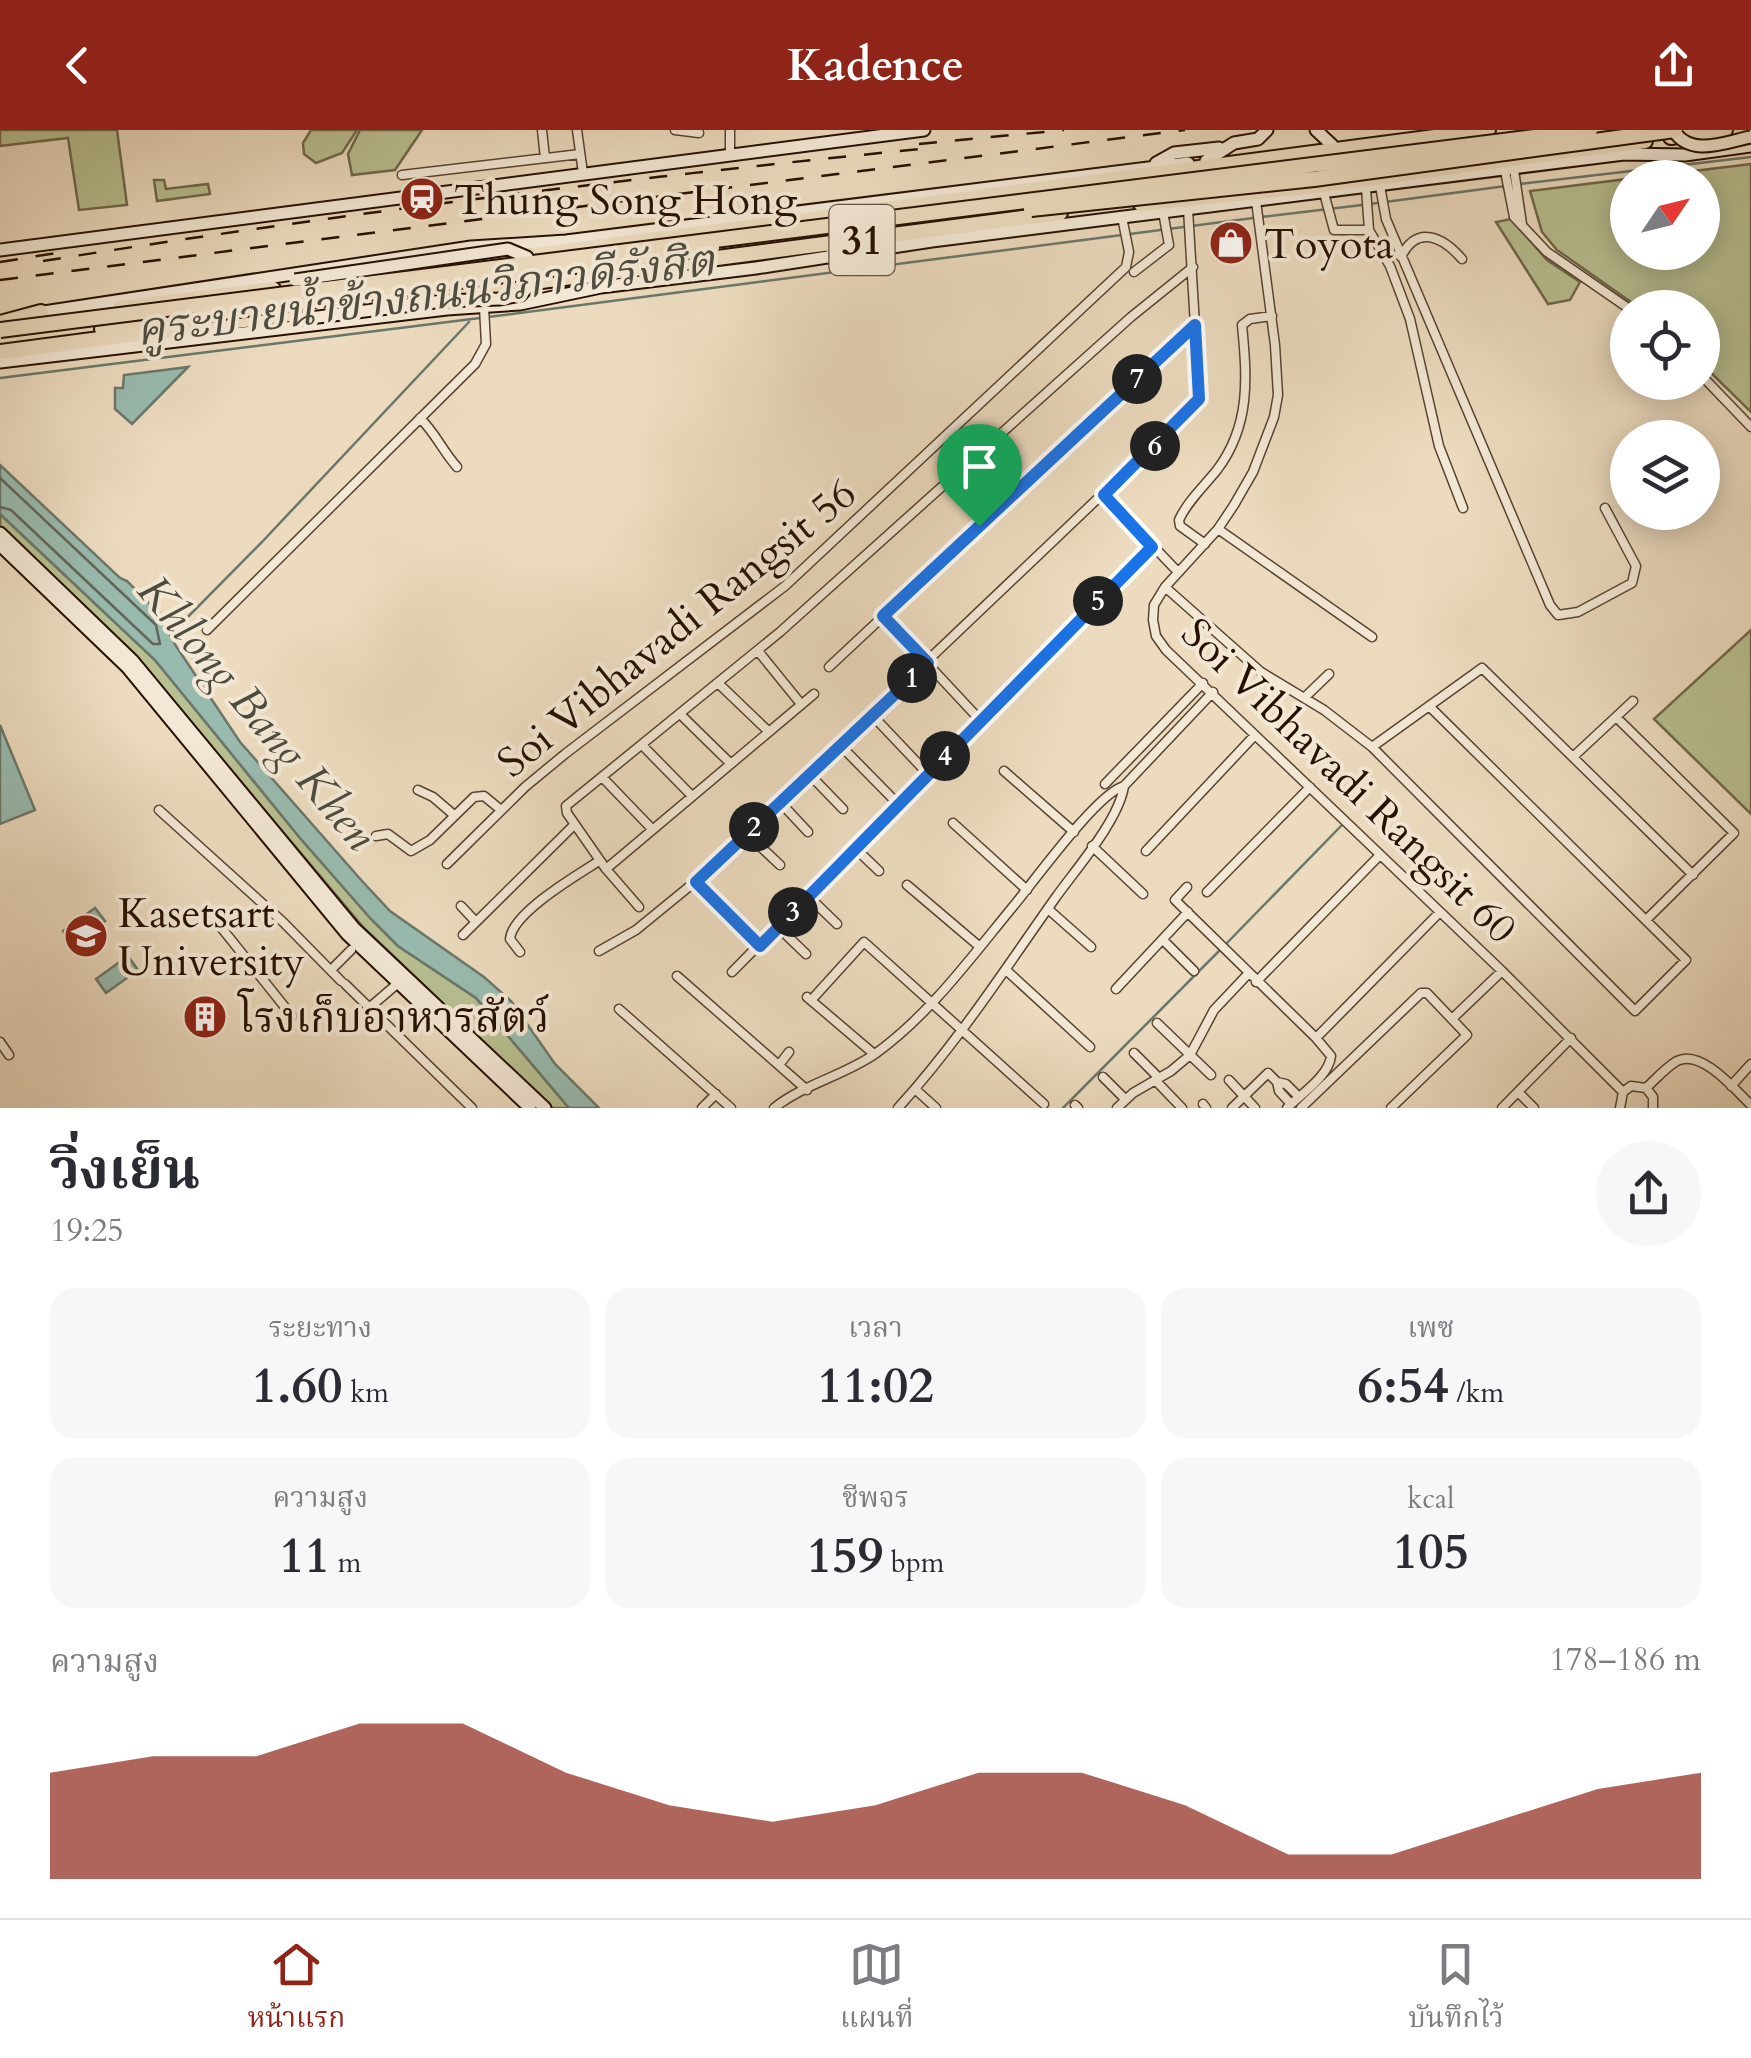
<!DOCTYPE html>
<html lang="th">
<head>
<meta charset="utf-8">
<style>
	:root { --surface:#fff; --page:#f7f7f7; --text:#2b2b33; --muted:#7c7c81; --line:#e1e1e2; --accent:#8f2418 }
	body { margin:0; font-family:Cardo,"Noto Serif Thai",serif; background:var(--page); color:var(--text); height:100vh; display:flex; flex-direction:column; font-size:38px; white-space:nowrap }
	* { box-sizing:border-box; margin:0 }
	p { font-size:32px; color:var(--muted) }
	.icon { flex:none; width:55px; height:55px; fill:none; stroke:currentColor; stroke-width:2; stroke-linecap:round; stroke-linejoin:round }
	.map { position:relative; height:978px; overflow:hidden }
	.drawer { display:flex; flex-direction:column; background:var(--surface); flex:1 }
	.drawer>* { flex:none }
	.needle { width:65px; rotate:55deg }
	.tools { position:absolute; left:1610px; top:30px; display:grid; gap:20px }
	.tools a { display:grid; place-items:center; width:110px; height:110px; border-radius:50%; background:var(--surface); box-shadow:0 5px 25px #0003; font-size:50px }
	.pin { position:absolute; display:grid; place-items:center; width:85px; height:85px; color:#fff; margin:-102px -42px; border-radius:50% 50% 50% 0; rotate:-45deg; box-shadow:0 0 10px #0007 }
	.pin .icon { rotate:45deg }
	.km { position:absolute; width:50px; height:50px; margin:-25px; border-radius:50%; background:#222; color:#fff; font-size:28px; line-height:50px; text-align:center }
	.round { display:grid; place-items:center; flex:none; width:105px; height:105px; border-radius:52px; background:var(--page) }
	.head { display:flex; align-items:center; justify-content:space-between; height:170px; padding:0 50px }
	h1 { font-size:55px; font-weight:700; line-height:75px }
	.figures { display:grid; grid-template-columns:repeat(3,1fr); gap:15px; height:170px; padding:10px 50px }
	.figures div { display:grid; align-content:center; border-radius:25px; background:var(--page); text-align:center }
	.figures b { font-size:50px; font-weight:700 }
	.figures small { font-size:28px; font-weight:400 }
	.figures p { font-size:28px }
	.chart { height:280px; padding:20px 50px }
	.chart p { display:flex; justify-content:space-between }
	.chart svg { width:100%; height:180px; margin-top:10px; fill:var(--accent); opacity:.7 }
	header { display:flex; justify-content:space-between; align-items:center; height:130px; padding:0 50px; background:var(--accent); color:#fff; font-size:45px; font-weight:700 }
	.tab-bar { display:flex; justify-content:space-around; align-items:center; height:140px; border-top:2px solid var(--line); background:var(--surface); font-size:28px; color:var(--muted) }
	.tab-bar a { display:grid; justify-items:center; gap:5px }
	.tab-bar .selected { color:var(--accent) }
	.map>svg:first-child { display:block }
	.green { fill:#b8c092; stroke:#6f684a; stroke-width:2.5 }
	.water { fill:#99bbaf; stroke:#6b776a; stroke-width:2.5 }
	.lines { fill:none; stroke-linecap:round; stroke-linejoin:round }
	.shore { stroke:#606658; stroke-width:2.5 }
	.stream { stroke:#6b776a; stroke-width:2.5 }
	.street-casing { stroke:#584331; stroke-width:11 }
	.secondary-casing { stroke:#261002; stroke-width:15 }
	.highway-casing { stroke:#261002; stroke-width:18 }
	.street { stroke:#f3e8d5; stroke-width:8 }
	.secondary { stroke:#f3e8d5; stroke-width:11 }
	.highway { stroke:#ecdbbf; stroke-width:14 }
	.rail { stroke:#261002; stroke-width:2.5; stroke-dasharray:18 18; stroke-linecap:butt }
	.secondary-bridge-casing { stroke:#261002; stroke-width:15; stroke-linecap:butt }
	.highway-bridge-casing { stroke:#261002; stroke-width:18; stroke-linecap:butt }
	.secondary-bridge { stroke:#f3e8d5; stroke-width:11 }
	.highway-bridge { stroke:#ecdbbf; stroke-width:14 }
	.route-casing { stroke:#fff; stroke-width:20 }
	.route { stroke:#1a73e8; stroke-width:12 }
	.labels { text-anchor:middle; stroke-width:8; stroke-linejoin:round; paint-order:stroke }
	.shield { fill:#f3e8d5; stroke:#645141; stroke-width:2.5 }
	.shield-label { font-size:40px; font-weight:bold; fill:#261002 }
	.poi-label { font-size:42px; fill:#261002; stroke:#f3e8d5; text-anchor:start }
	.street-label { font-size:42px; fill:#261002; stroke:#f3e8d5 }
	.water-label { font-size:45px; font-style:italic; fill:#4e4c3f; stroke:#f3e8d5 }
</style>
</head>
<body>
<header><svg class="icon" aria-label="back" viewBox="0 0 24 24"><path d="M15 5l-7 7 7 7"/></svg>Kadence<svg class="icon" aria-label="share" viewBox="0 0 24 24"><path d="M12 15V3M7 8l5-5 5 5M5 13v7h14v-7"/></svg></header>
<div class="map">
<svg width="1751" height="978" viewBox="0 0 1751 978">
	<rect width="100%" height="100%" fill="#ecdbbf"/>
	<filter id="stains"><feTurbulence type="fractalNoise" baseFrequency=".002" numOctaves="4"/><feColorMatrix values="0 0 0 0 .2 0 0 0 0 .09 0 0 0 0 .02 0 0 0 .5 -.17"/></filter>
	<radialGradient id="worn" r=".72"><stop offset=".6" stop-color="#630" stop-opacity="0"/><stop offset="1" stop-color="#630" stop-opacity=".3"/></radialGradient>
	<path class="green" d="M0 0H117L127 75 79 80 68 8 0 16Z
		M311 0H357L342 23 316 33 304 24 303 13Z
		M360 0H422L395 40 352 45 348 24Z
		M1751 34V282L1703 235 1702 178 1638 177 1557 120 1542 102 1530 61 1627 49 1628 122H1702V48L1644 47Z
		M164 50 166 59 208 54 210 64 157 71 154 50Z
		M1511 89 1547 130 1580 152 1570 170 1548 174 1496 92Z
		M0 384 155 530 300 708 371 789 398 816 476 868 569 978H552L363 797 172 570 0 399Z
		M1751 500V684L1654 589Z"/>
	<path class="water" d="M188 237 132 294 115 279V258H123L124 245Z
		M0 335 120 448 127 451 166 490 172 510 240 612 362 751 390 781 484 847 511 871 555 934 599 978H569L476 868 398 816 371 789 300 708 155 530 0 384Z
		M0 595 35 680 0 694Z
		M95 778 105 791 73 815 63 801Z
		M128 826 138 840 106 863 96 849Z"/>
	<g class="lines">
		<path class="shore" d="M0 348 156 495 160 514H153L11 380 0 377"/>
		<path class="stream" d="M1519 54 1751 27
			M1370 74 1506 56
			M1261 87 1362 75
			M488 187 1253 88
			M0 248 480 188
			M171 504 262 412 469 192
			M1225 815 1341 696
			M1063 978 1220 820"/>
		<defs>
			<path id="street" d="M542 0 545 28
				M577 0 583 43
				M675 0 699 3
				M730 24V0
				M1514 40 1522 94
				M1505 41 1514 87 1547 122 1628 178
				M402 45 580 24
				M1380 56 1386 89 1550 475 1558 485 1578 482 1632 453 1636 436 1605 378
				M1366 58 1369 100 1390 136 1410 189 1439 316 1463 378
				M1324 63 1334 100H1369
				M1256 71 1275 215 1278 265 1274 287 1253 342 1234 375 1218 399 1165 457 1154 475 1153 490 1156 506 1166 520 1502 841 1623 962
				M1401 127C1417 94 1443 107 1462 129
				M1134 142 1169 115 1163 82
				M1702 246 1751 297
				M420 288C436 304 442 320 457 337
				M1104 365 1178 442
				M1218 399 1372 507
				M1205 414 1180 396 1179 390C1187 372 1204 356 1217 340 1251 295 1247 247 1242 195L1250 189 1272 186
				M1165 457 1261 542 1324 580 1372 617 1635 881 1686 830 1429 576
				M883 486 980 590
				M207 500 475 234 486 214 484 177
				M758 521 801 574
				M829 537 1195 195
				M719 554 768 601
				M1304 568 1329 544
				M680 584 730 633
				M872 585 928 644
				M1616 587 1734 703 1646 790
				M642 615 692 666
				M840 615 898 674
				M1372 617 1482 538 1693 745
				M1574 626 1633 571
				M1004 641 1074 702
				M809 644 843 679
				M602 647 652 699
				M1105 654 1203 553
				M418 660 433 667 454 685
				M780 672 808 702
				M159 680 283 792 341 851
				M953 693 1027 760
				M747 704 780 735
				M376 706 388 704 411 721 430 710 474 667 484 666 501 680
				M1092 716 1143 764
				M855 718 879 741
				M1146 721 1255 605
				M447 734 525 657 565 624 785 456 1126 137 1129 122 1122 87
				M606 739 814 564
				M696 751 760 817
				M907 755 980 817
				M1187 757 1175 770 1316 908 1331 926C1329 946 1301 964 1287 978
				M1207 762 1310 657
				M808 766 837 794
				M461 776 476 792
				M639 777 606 739 567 683 566 676 780 502 1131 187 1193 137
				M1048 779 1091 817
				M208 781 292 886
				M778 797 806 824
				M463 805 574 695
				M1164 811 1194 841
				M599 821 636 800 696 751 1196 275 1199 262 1188 79
				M520 822 510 809C512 783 577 745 599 731
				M331 840 351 820
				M1006 840 1090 917
				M732 842 1152 417
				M677 846 807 960
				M1256 852 1380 725
				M345 854 472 978
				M1116 859 1188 782
				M815 866 864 812 1044 974
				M807 867 874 924
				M369 878 397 854
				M619 879 731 978
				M1453 888 1502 841
				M1157 893 1211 945
				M1316 908 1440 782
				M0 912 9 925
				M1134 923 1159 948
				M779 935 789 922
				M1103 947 1125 969
				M1155 950 1182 978
				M1229 950 1255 978
				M1731 956 1751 934
				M1646 958C1656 949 1665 938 1677 931 1702 919 1735 960 1751 975
				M915 959 936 978
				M1518 962 1534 978
				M1623 962 1631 956 1646 958 1653 967V978
				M1203 974 1206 978
				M1291 974 1279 961 1277 952 1286 954 1299 967
				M1075 975 1078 978
				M702 978 716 964
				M774 978C804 954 843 946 875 924 929 885 969 830 1011 779 1033 753 1097 663 1124 656L1213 562
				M898 978C958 912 1005 839 1056 767 1076 739 1119 690 1124 656
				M1117 978 1133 963 1171 941 1190 925 1214 880 1248 844
				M1232 978 1268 943 1277 952
				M1301 978 1421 863H1427L1467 905 1391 978
				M1502 978 1571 908
				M1620 978 1623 962"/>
			<path id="secondary" d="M1316 0 1332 15
				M1206 31 1234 13 1258 9 1267 0
				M1156 33 1174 23 1219 18
				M0 120 924 0
				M37 183 471 117 566 111 1188 33
				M0 232 447 179 520 174 601 157 756 138 932 111 1624 24 1685 25 1751 16
				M0 403 133 531 354 798 545 978
				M0 415 127 537 347 804 530 978"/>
			<path id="highway" d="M1671 7 1725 0
				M1141 74 1316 56 1645 11
				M834 121 863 122
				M373 146 1488 0
				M120 178 273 159
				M0 193 41 182
				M102 199 200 185
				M0 222 1060 83"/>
		</defs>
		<use href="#street" class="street-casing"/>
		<use href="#secondary" class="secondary-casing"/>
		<use href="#highway" class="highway-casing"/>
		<use href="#street" class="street"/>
		<use href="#secondary" class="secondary"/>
		<use href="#highway" class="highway"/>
		<path class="rail" d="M919 14 1064 0
			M43 131C338 84 634 47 931 18
			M0 132 56 123
			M0 150 1185 0"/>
		<defs>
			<path id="secondary-bridge" d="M1673 0C1691 28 1725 12 1751 7
				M295 150 508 119 527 127 532 138V152L521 165 500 169 443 171 302 189"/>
			<path id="highway-bridge" d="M1031 79 1314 49 1675 0
				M200 185 712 118
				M0 200 1590 0"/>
		</defs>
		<use href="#secondary-bridge" class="secondary-bridge-casing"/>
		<use href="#highway-bridge" class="highway-bridge-casing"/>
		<use href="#secondary-bridge" class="secondary-bridge"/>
		<use href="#highway-bridge" class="highway-bridge"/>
	</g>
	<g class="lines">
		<defs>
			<path id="route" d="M1195 195 1199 269 1104 365 1152 417 760 816 696 752 928 533 883 486Z"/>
		</defs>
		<use href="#route" class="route-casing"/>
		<use href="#route" class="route"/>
	</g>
	<defs>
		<symbol id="station-disc" viewBox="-11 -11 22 22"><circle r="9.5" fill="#8f2418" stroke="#f3e8d5"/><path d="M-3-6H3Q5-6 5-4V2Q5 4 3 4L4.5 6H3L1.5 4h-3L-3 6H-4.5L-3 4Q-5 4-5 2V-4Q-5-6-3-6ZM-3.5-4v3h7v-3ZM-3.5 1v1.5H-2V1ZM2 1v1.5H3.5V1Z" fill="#fff"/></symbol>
		<symbol id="shop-disc" viewBox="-11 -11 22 22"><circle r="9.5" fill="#8f2418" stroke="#f3e8d5"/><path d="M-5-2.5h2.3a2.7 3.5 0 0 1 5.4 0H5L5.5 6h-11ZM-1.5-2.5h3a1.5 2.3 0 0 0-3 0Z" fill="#fff"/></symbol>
		<symbol id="university-disc" viewBox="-11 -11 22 22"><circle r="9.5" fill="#8f2418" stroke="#f3e8d5"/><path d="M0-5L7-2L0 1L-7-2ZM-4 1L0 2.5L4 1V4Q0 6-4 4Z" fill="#fff"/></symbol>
		<symbol id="building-disc" viewBox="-11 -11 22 22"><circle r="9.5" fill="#8f2418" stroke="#f3e8d5"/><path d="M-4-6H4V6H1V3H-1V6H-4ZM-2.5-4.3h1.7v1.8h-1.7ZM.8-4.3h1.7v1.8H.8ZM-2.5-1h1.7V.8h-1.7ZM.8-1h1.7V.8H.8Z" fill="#fff"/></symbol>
	</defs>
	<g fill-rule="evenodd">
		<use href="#station-disc" x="397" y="44" width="50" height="50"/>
		<use href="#shop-disc" x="1206" y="88" width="50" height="50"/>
		<use href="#university-disc" x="61" y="781" width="50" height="50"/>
		<use href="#building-disc" x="180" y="862" width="50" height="50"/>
	</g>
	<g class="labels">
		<rect class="shield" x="829.5" y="75" width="65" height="70" rx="8"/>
		<g class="shield-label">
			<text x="862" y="124">31</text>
		</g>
		<g class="poi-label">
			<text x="454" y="84">Thung Song Hong</text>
			<text x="1264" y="128">Toyota</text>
			<text x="118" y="797">Kasetsart<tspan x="118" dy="48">University</tspan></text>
			<text x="238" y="902">โรงเก็บอาหารสัตว์</text>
		</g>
		<g class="street-label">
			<text transform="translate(676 497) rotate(-39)" y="15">Soi Vibhavadi Rangsit 56</text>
			<text transform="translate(1350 650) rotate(44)" y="15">Soi Vibhavadi Rangsit 60</text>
		</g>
		<g class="water-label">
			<text transform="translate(425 164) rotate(-7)" y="16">คูระบายน้ำข้างถนนวิภาวดีรังสิต</text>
			<text transform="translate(258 582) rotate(50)" y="16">Khlong Bang Khen</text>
		</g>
	</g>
	<rect width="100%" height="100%" filter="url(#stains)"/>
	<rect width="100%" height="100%" fill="url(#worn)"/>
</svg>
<div class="tools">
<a><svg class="needle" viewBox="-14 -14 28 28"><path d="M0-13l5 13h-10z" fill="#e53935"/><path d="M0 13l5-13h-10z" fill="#7c7c81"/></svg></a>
<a><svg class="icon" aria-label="locate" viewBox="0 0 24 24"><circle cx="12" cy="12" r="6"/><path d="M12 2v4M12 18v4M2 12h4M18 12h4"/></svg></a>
<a><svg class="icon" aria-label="layers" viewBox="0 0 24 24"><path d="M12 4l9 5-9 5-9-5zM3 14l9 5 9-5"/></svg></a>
</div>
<div class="pin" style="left:979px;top:396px;background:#1e9e55"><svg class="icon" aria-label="arrive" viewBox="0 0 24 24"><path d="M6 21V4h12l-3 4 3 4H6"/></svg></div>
<b class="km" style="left:912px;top:548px">1</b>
<b class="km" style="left:754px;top:697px">2</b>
<b class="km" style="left:793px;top:782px">3</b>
<b class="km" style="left:945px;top:626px">4</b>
<b class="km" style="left:1098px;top:471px">5</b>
<b class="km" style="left:1155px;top:316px">6</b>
<b class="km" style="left:1137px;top:249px">7</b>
</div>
<section class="drawer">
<div class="head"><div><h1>วิ่งเย็น</h1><p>19:25</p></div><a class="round"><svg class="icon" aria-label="share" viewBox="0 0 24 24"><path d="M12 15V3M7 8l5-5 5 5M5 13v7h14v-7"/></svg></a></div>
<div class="figures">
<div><p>ระยะทาง</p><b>1.60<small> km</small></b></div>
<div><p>เวลา</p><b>11:02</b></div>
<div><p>เพซ</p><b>6:54<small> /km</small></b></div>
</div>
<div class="figures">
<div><p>ความสูง</p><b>11<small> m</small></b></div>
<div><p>ชีพจร</p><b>159<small> bpm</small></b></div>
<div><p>kcal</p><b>105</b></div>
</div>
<div class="chart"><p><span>ความสูง</span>178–186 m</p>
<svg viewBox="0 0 160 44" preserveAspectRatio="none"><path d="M0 44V18L10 14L20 14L30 6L40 6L50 18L60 26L70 30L80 26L90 18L100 18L110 26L120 38L130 38L140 30L150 22L160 18V44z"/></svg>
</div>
</section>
<nav class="tab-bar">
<a class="selected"><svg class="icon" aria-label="home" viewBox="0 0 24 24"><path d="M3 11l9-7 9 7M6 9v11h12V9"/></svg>หน้าแรก</a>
<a><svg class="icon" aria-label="map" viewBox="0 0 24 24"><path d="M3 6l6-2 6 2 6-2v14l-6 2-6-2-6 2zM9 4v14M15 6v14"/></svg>แผนที่</a>
<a><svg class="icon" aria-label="saved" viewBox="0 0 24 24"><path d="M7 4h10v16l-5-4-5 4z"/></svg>บันทึกไว้</a>
</nav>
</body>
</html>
